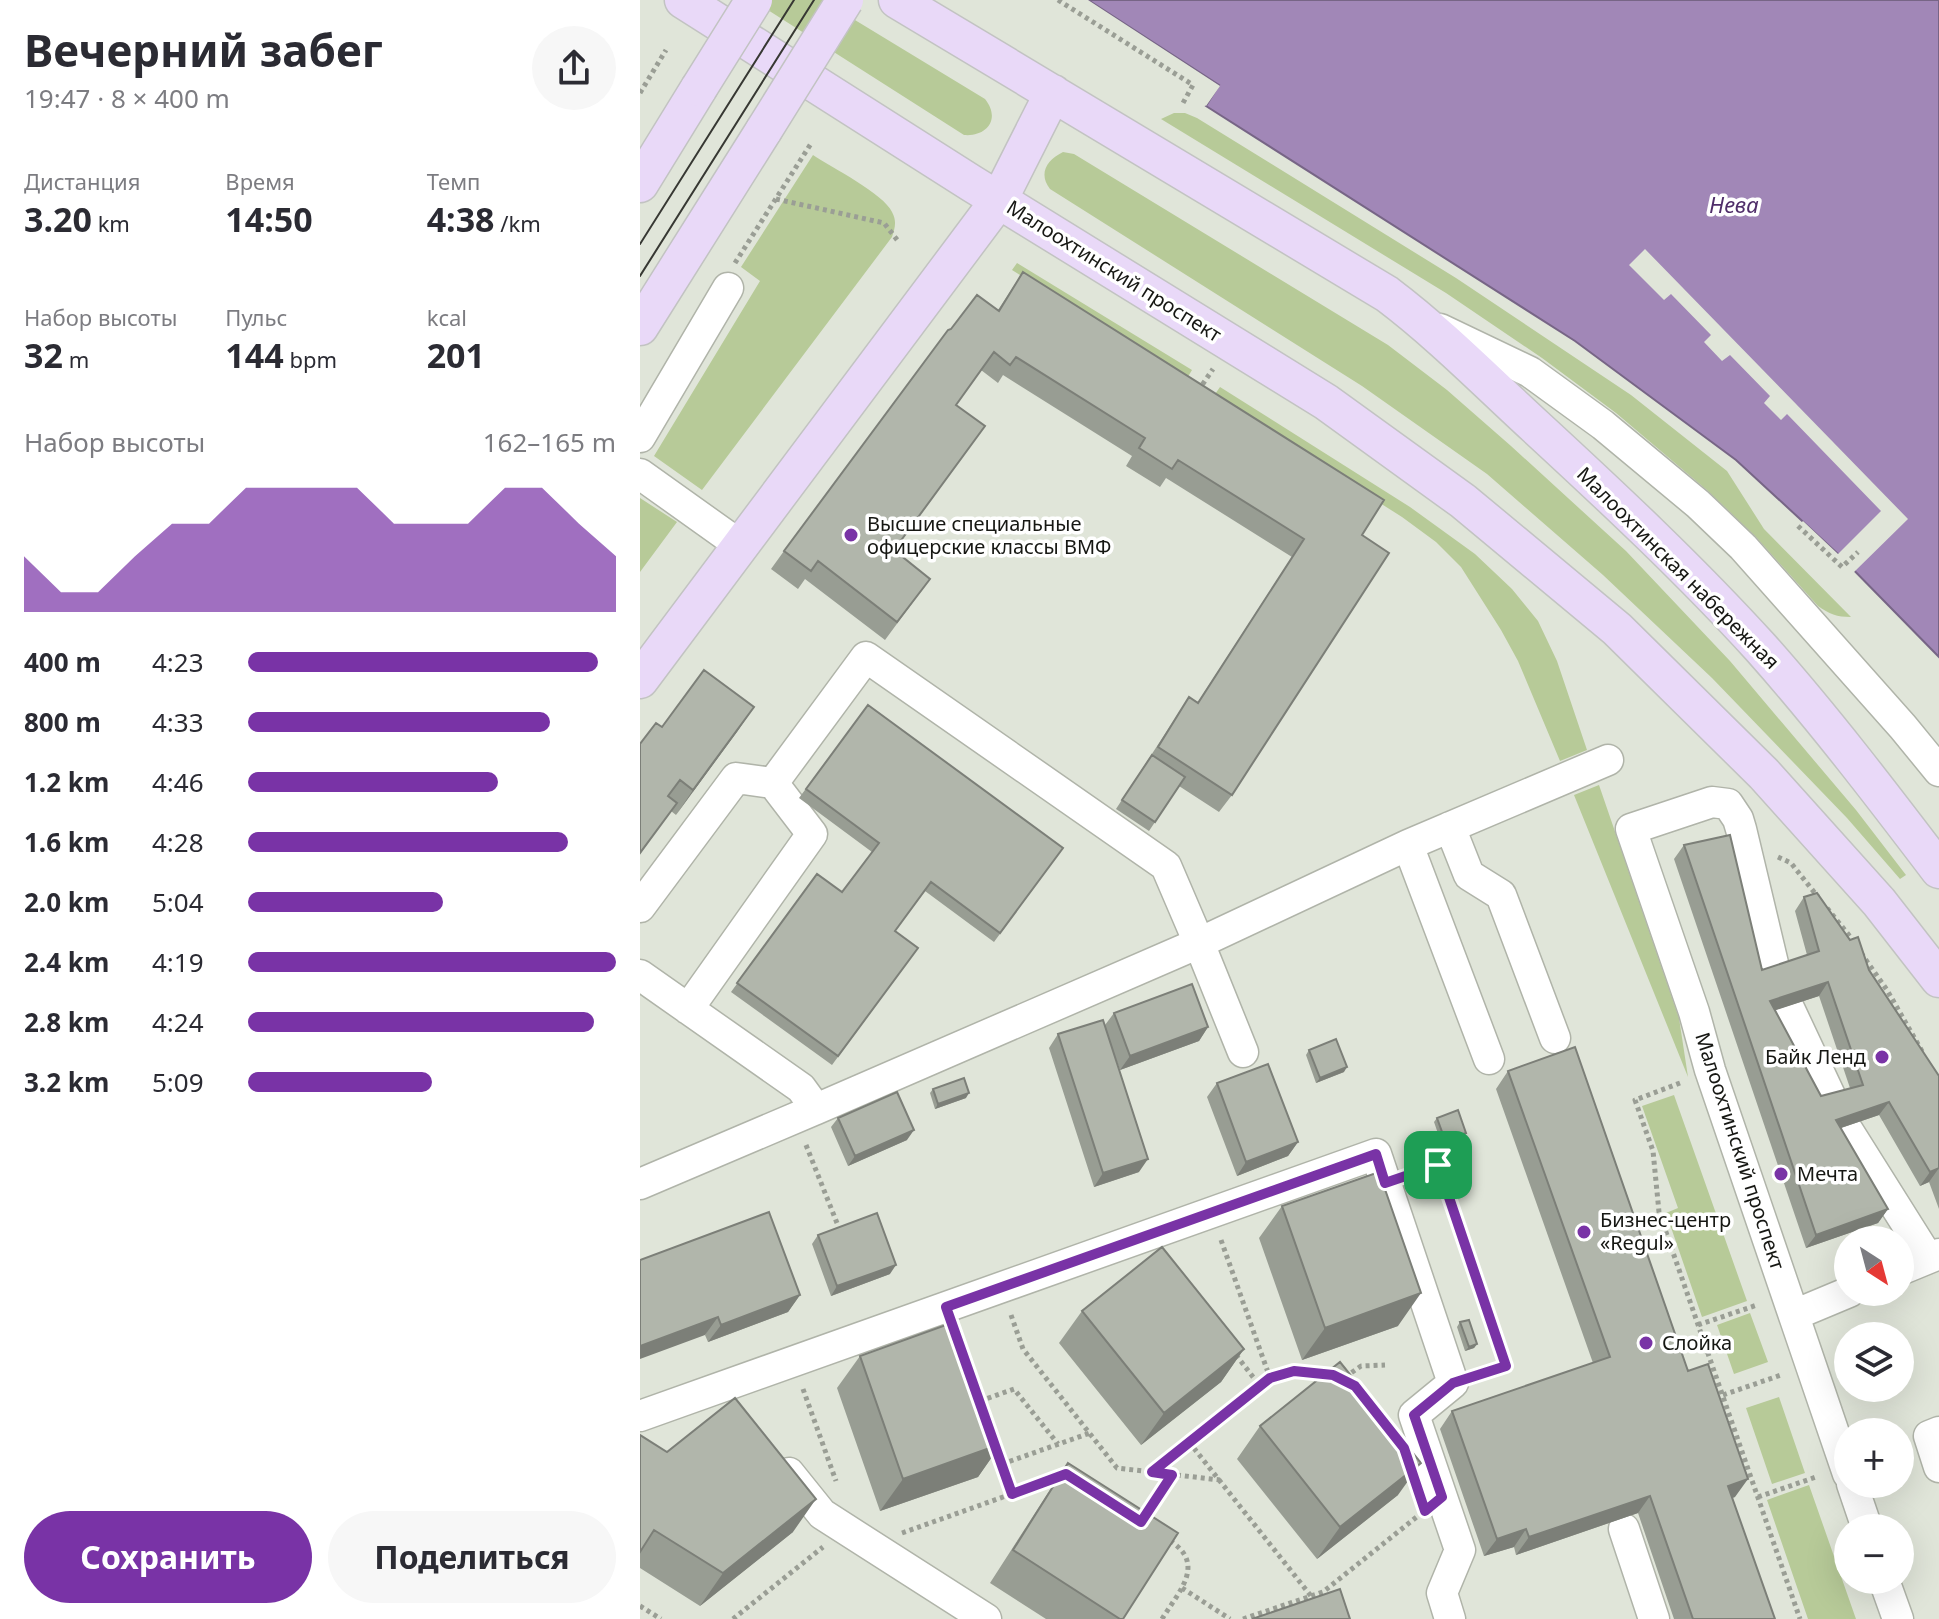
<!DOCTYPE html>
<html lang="ru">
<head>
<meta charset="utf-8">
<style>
	:root { --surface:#fff; --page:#f7f7f7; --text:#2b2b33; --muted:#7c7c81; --accent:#7933a6 }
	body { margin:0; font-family:"Noto Sans",sans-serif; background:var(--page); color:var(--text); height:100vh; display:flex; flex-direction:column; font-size:30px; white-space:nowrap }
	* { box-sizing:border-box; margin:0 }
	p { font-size:26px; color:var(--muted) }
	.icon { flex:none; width:44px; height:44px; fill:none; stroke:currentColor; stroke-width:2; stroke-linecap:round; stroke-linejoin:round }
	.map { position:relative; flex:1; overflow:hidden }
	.drawer { display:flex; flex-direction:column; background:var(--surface); width:640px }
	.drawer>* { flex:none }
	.needle { width:52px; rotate:144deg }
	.controls { position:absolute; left:1194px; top:1226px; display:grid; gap:16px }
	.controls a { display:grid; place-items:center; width:80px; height:80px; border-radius:50%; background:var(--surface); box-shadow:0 8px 32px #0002; font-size:40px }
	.pin { position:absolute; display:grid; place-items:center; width:68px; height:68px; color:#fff; margin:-34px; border-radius:16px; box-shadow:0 4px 12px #0006 }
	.round { display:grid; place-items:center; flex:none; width:84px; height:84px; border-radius:42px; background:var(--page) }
	.head { display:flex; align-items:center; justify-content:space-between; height:136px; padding:0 24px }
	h1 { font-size:44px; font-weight:700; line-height:60px }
	.metrics { display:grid; grid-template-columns:repeat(3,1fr); gap:12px; height:136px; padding:8px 24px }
	.metrics div { display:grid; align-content:center }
	.metrics b { font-size:34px; font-weight:700 }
	.metrics small { font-size:22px; font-weight:400 }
	.metrics p { font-size:22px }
	.chart { height:224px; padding:16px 24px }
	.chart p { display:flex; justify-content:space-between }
	.chart svg { width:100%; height:144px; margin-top:8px; fill:var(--accent); opacity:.7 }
	.cta { display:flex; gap:16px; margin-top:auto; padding:16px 24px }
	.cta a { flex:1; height:92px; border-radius:48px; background:var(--accent); color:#fff; font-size:32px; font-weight:700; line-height:92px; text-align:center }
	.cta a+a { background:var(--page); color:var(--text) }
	ul { padding:0 24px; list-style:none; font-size:26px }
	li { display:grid; grid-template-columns:128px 96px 1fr; align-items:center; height:60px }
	li i { height:20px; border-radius:10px; background:var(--accent) }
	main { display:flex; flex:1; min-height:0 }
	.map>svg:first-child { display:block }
	.green { fill:#b7ca98 }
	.water { fill:#a187b7; stroke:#776586; stroke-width:2 }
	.pier { fill:#e0e5d9 }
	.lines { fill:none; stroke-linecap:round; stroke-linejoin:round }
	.minor-casing { stroke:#b0b4a9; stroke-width:33 }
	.major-casing { stroke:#c2c3c2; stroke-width:39 }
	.path { stroke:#9a9e95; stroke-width:5; stroke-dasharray:4 4; stroke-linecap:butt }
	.minor { stroke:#fff; stroke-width:30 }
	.major { stroke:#e9d9f8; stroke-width:36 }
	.tram { stroke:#373833; stroke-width:2 }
	.major-bridge-casing { stroke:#c2c3c2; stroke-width:39; stroke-linecap:butt }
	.major-bridge { stroke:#e9d9f8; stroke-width:36 }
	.wall { fill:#989d93; fill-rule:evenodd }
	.shaded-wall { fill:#7c7f78 }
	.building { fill:#b1b6ab; stroke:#7c7f78; stroke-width:2; fill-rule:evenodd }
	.route-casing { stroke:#fff; stroke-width:16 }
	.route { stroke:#7933a6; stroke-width:10 }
	.poi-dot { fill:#7933a6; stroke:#fff; stroke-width:3 }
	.labels { text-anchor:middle; stroke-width:7; stroke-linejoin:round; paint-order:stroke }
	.street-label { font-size:20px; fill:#161713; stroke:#fff }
	.poi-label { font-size:20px; fill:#161713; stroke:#fff; text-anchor:start }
	.water-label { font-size:22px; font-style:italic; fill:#4f2d69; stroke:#fff }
</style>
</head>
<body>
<main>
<section class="drawer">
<div class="head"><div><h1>Вечерний забег</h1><p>19:47 · 8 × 400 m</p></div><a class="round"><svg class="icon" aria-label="share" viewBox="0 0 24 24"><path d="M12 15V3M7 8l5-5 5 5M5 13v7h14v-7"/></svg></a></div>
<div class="metrics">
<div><p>Дистанция</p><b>3.20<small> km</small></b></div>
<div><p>Время</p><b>14:50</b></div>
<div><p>Темп</p><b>4:38<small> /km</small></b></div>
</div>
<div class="metrics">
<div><p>Набор высоты</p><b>32<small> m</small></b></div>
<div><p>Пульс</p><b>144<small> bpm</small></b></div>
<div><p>kcal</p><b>201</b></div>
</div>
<div class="chart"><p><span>Набор высоты</span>162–165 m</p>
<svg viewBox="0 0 160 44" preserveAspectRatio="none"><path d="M0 44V27L10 38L20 38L30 27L40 17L50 17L60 6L70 6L80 6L90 6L100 17L110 17L120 17L130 6L140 6L150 17L160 27V44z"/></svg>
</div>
<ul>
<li><b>400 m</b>4:23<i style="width:95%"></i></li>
<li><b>800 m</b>4:33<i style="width:82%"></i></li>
<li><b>1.2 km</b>4:46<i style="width:68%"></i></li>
<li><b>1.6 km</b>4:28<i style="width:87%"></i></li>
<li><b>2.0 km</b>5:04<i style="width:53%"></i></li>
<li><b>2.4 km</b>4:19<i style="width:100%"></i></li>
<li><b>2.8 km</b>4:24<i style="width:94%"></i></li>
<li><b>3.2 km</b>5:09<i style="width:50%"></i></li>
</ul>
<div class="cta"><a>Сохранить</a><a>Поделиться</a></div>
</section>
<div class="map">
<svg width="1299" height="1619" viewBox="0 0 1299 1619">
	<rect width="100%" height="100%" fill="#e0e5d9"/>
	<path class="green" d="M112 0H182L345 99C361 119 347 137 324 135Z
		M534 113H545L557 118 816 278 991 395 1087 471 1124 529 1211 617C1197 617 1189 614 1178 606L1115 536 1068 491 976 413 902 358 806 293 521 119Z
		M423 152 434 154 748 345 807 390 871 446 986 551 1090 661 1216 810 1266 875 1260 879 1207 818 1072 678 963 575 847 474 722 386 410 189C398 173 407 160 423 152Z
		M173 155C191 167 244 194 252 212 257 221 255 228 252 237L62 490 14 456 120 281 101 267Z
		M377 263 552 370 546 380 372 270Z
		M580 387 770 507 835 554 872 589 898 621 917 661 947 750 920 761 878 661 861 630 821 567 796 542 762 517 573 397Z
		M0 498 37 522 0 572Z
		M959 785 1039 1018 1048 1077 934 795Z
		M1034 1095 1107 1301 1062 1317 1026 1213 1038 1208 1002 1106Z
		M1110 1313 1128 1362 1094 1374 1077 1325Z
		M1139 1397 1165 1473 1132 1484 1106 1408Z
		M1169 1485 1216 1619H1168L1127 1500Z"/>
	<path class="water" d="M448 0H1299V657L1198 554 1096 460 935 341 566 106 579 85Z"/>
	<path class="pier" d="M444 0H448L580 86 566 106 563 104 574 87 445 3Z
		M1005 249 1268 519 1212 574 1160 524 1163 521 1198 554 1241 511 1147 414 1141 420 1124 403 1130 396 1090 355 1082 361 1064 342 1071 335 1031 294 1024 300 989 265Z"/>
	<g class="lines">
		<defs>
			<path id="minor" d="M800 329 890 372 963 425 1058 504 1103 547 1263 727 1299 771
				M0 437 88 288
				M0 474 101 546
				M810 827 829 875 861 895 915 1038
				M768 845 849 1059
				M0 907 96 778 133 783 226 657 526 866 559 943 174 1110 169 1099 161 1088 0 975
				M1136 976 1101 829 1098 819 1088 804 1072 802 991 829 1054 1012 1070 1070 1208 1474
				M1148 1006 1194 1104
				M48 1009 172 834 133 783
				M603 1052 559 943 768 845 968 760
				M1205 1126 1288 1258
				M0 1184 174 1110
				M1260 1270 1299 1254
				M1154 1315 1209 1292
				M0 1416 736 1154 813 1383 774 1415 820 1550 802 1593 810 1619
				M1299 1432 1289 1436 1299 1467
				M149 1473 182 1514 346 1619
				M1212 1484 1227 1528
				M984 1529 1014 1619
				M1244 1580 1258 1619"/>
			<path id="major" d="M43 0 331 183 686 402 823 501 977 629 1124 774 1239 902 1299 979
				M257 0 747 294C800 334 847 382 896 427 973 498 1050 570 1121 648 1184 719 1242 795 1299 870
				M0 184 59 88
				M0 327 124 130
				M0 680 359 200 413 93"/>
		</defs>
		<use href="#minor" class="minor-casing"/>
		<use href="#major" class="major-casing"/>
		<path class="path" d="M418 0 553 85 543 103
			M0 93 26 50
			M136 199 244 223 258 241
			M95 263 172 142
			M558 391 573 369
			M1158 526 1202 567 1218 552
			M1138 857 1151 863 1178 897
			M1187 908 1216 944
			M1221 953 1247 990 1283 1053
			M1040 1083 995 1100 1013 1151 1019 1212 1160 1619
			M166 1145 197 1223
			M773 1173 798 1165 866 1366 841 1374
			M581 1240 630 1378
			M371 1315 383 1349 477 1468 580 1480
			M1058 1325 1117 1305
			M596 1355 620 1386
			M705 1377 721 1366 745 1365
			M163 1389 196 1481
			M1083 1395 1141 1375
			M340 1401 374 1389 418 1444
			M549 1442 671 1596
			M355 1445 372 1494
			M362 1464 450 1433
			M512 1472 630 1378 654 1371 690 1374
			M1118 1497 1176 1477
			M504 1518 532 1475
			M262 1533 422 1476
			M542 1588 590 1619
			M0 1606 21 1619
			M93 1619 183 1547
			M522 1619C539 1591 567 1564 529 1540
			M603 1619 683 1592 779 1515"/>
		<use href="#minor" class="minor"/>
		<use href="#major" class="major"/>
		<path class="tram" d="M0 244 154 0
			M0 276 174 0"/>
		<defs>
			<path id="major-bridge" d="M59 88 114 0
				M124 130 205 0"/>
		</defs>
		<use href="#major-bridge" class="major-bridge-casing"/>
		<use href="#major-bridge" class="major-bridge"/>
	</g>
	<path class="wall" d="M383 272 722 535 592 795 579 812 539 786 509 831 476 809 549 697 558 702 652 557 526 478 520 487 486 466 492 456 363 375 358 383 341 370 316 405 255 551 290 579 245 640 165 579 158 589 131 569 144 551 358 310Z
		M228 705 423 848 354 942 285 891 255 931 278 948 192 1065 91 992 177 874 202 892 232 852 159 798Z
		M114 707 36 815 31 811 0 854V744L22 727Z
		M1044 845 1122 970 1167 955 1155 911 1164 897 1229 970 1299 1076V1209L1289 1182 1280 1186 1239 1115 1201 1128 1248 1209 1238 1223 1166 1248 1034 859ZM1179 996 1210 1088 1181 1096 1135 1010Z
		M474 1013 568 1027 559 1041 480 1070 473 1051 499 1172 454 1187 409 1048 418 1034 465 1025Z
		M669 1050 704 1072 676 1083 666 1055Z
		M868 1071 1048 1371 1095 1497 1092 1498 1135 1619H1034L998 1513 876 1555 874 1547 844 1556 800 1429 812 1411 953 1363 856 1089Z
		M577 1083 658 1142 648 1156 597 1176 567 1097Z
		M293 1089 326 1098 295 1109 290 1093Z
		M198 1118 267 1140 208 1166 191 1127Z
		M797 1118 826 1133 823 1138 802 1145 794 1122Z
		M642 1206 758 1326 662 1360 619 1238Z
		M129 1212 160 1295 148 1312 68 1342 65 1335Z
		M178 1235 250 1274 191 1296 172 1244Z
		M442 1311 604 1349 581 1382 501 1445 419 1343Z
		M820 1322 837 1344 834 1348 825 1351 817 1327Z
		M220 1356 361 1444 338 1477 240 1511 197 1388Z
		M620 1426 758 1495 677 1559 597 1459Z
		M0 1435 153 1532 60 1606 0 1568Z
		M428 1463 483 1619H406L350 1583 406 1496Z"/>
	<path class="shaded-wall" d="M114 707 97 732 36 815 53 790Z
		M1188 982 1179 996 1121 1015 1130 1001Z
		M568 1027 559 1041 480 1070 490 1056Z
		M707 1067 704 1072 676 1083 680 1078Z
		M329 1093 326 1098 295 1109 298 1104Z
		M1249 1102 1239 1115 1186 1133 1196 1120Z
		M274 1130 267 1140 208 1166 215 1156Z
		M826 1133 823 1138 802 1145 805 1140Z
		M658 1142 648 1156 597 1176 606 1162Z
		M508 1159 499 1172 454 1187 463 1173Z
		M1299 1168 1289 1182 1280 1186 1290 1172Z
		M1248 1209 1238 1223 1166 1248 1176 1235Z
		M256 1265 250 1274 191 1296 197 1286Z
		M781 1293 758 1326 662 1360 685 1328Z
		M160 1295 148 1312 68 1342 81 1325Z
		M78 1317 65 1335 0 1359V1346Z
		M837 1344 834 1348 825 1351 829 1347Z
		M604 1349 581 1382 501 1445 524 1413Z
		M361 1444 338 1477 240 1511 263 1479Z
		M781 1463 758 1495 677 1559 700 1527Z
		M1108 1479 1095 1497 1076 1503 1088 1486Z
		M1010 1496 998 1513 876 1555 889 1537Z
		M176 1499 153 1532 60 1606 83 1573Z
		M886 1529 874 1547 844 1556 857 1539Z"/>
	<path class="building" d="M383 272 744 500 722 535 749 553 592 795 518 747 549 697 558 703 664 539 538 460 532 469 499 448 505 438 376 357 370 365 354 352 316 405 345 426 254 550 290 579 257 622 178 561 171 571 144 551 308 330 311 329 337 295 359 311Z
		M64 670 114 707 53 790 40 780 28 796 37 803 0 853V744L16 723 22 727Z
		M228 705 423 848 360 933 291 882 255 931 278 948 198 1056 97 983 177 874 202 892 239 843 166 789Z
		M512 755 545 777 515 822 482 800Z
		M1090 835 1122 970 1179 951 1164 897 1177 893 1210 940 1218 937 1229 970 1299 1076V1169V1168L1290 1172 1249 1102 1196 1120 1248 1209 1176 1235 1044 845ZM1188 982 1223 1085 1181 1096 1130 1001Z
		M552 984 568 1027 490 1056 474 1013Z
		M463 1020 508 1159 463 1173 418 1034Z
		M696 1039 707 1067 680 1078 669 1050Z
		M935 1047 1048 1371 1068 1364 1108 1479 1088 1486 1135 1619H1053L1010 1496 889 1537 886 1529 857 1539 812 1411 970 1357 868 1071Z
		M628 1064 658 1142 606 1162 577 1083Z
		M324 1078 329 1093 298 1104 293 1089Z
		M257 1092 274 1130 215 1156 198 1118Z
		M818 1110 826 1133 805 1140 797 1118Z
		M739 1172 781 1293 685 1328 642 1206Z
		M129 1212 160 1295 81 1325 78 1317 0 1346V1260Z
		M237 1213 256 1265 197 1286 178 1235Z
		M522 1247 604 1349 524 1413 442 1311Z
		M829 1320 837 1344 829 1347 820 1322Z
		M317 1321 361 1444 263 1479 220 1356Z
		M700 1362 781 1463 700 1527 620 1426Z
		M95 1398 176 1499 83 1573 14 1530 0 1552V1435L27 1452Z
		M428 1463 538 1533 483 1619H480L373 1550Z
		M700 1589 710 1619H612Z"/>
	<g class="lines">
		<defs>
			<path id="route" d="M736 1154 745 1183 798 1165 866 1366 813 1383 774 1415 802 1497 785 1511 764 1448 715 1386 693 1375 654 1371 630 1378 512 1472 532 1475 501 1522 426 1474 372 1494 306 1307Z"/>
		</defs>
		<use href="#route" class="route-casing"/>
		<use href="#route" class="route"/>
	</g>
	<g class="poi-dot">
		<circle cx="211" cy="535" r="8"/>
		<circle cx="1242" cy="1057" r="8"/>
		<circle cx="1141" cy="1174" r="8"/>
		<circle cx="944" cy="1232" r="8"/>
		<circle cx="1006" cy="1343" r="8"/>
	</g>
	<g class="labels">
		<g class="street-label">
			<text transform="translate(474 271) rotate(32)" y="7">Малоохтинский проспект</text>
			<text transform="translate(1038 568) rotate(45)" y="7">Малоохтинская набережная</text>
			<text transform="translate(1100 1151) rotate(72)" y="7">Малоохтинский проспект</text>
		</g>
		<g class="poi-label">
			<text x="227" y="531">Высшие специальные<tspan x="227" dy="23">офицерские классы ВМФ</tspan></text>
			<text x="1226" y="1064" text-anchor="end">Байк Ленд</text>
			<text x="1157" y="1181">Мечта</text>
			<text x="960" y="1227">Бизнес-центр<tspan x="960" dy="23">«Regul»</tspan></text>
			<text x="1022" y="1350">Слойка</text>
		</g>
		<g class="water-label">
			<text x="1094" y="213">Нева</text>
		</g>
	</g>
</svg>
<div class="controls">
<a><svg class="needle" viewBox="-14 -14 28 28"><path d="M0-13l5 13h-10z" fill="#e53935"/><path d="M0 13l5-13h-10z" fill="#7c7c81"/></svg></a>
<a><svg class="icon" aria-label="layers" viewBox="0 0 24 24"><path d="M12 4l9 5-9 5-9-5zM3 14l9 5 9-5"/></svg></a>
<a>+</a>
<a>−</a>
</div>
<div class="pin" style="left:798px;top:1165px;background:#1e9e55"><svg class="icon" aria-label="arrive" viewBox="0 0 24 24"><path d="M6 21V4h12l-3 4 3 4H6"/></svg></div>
</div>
</main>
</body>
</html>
